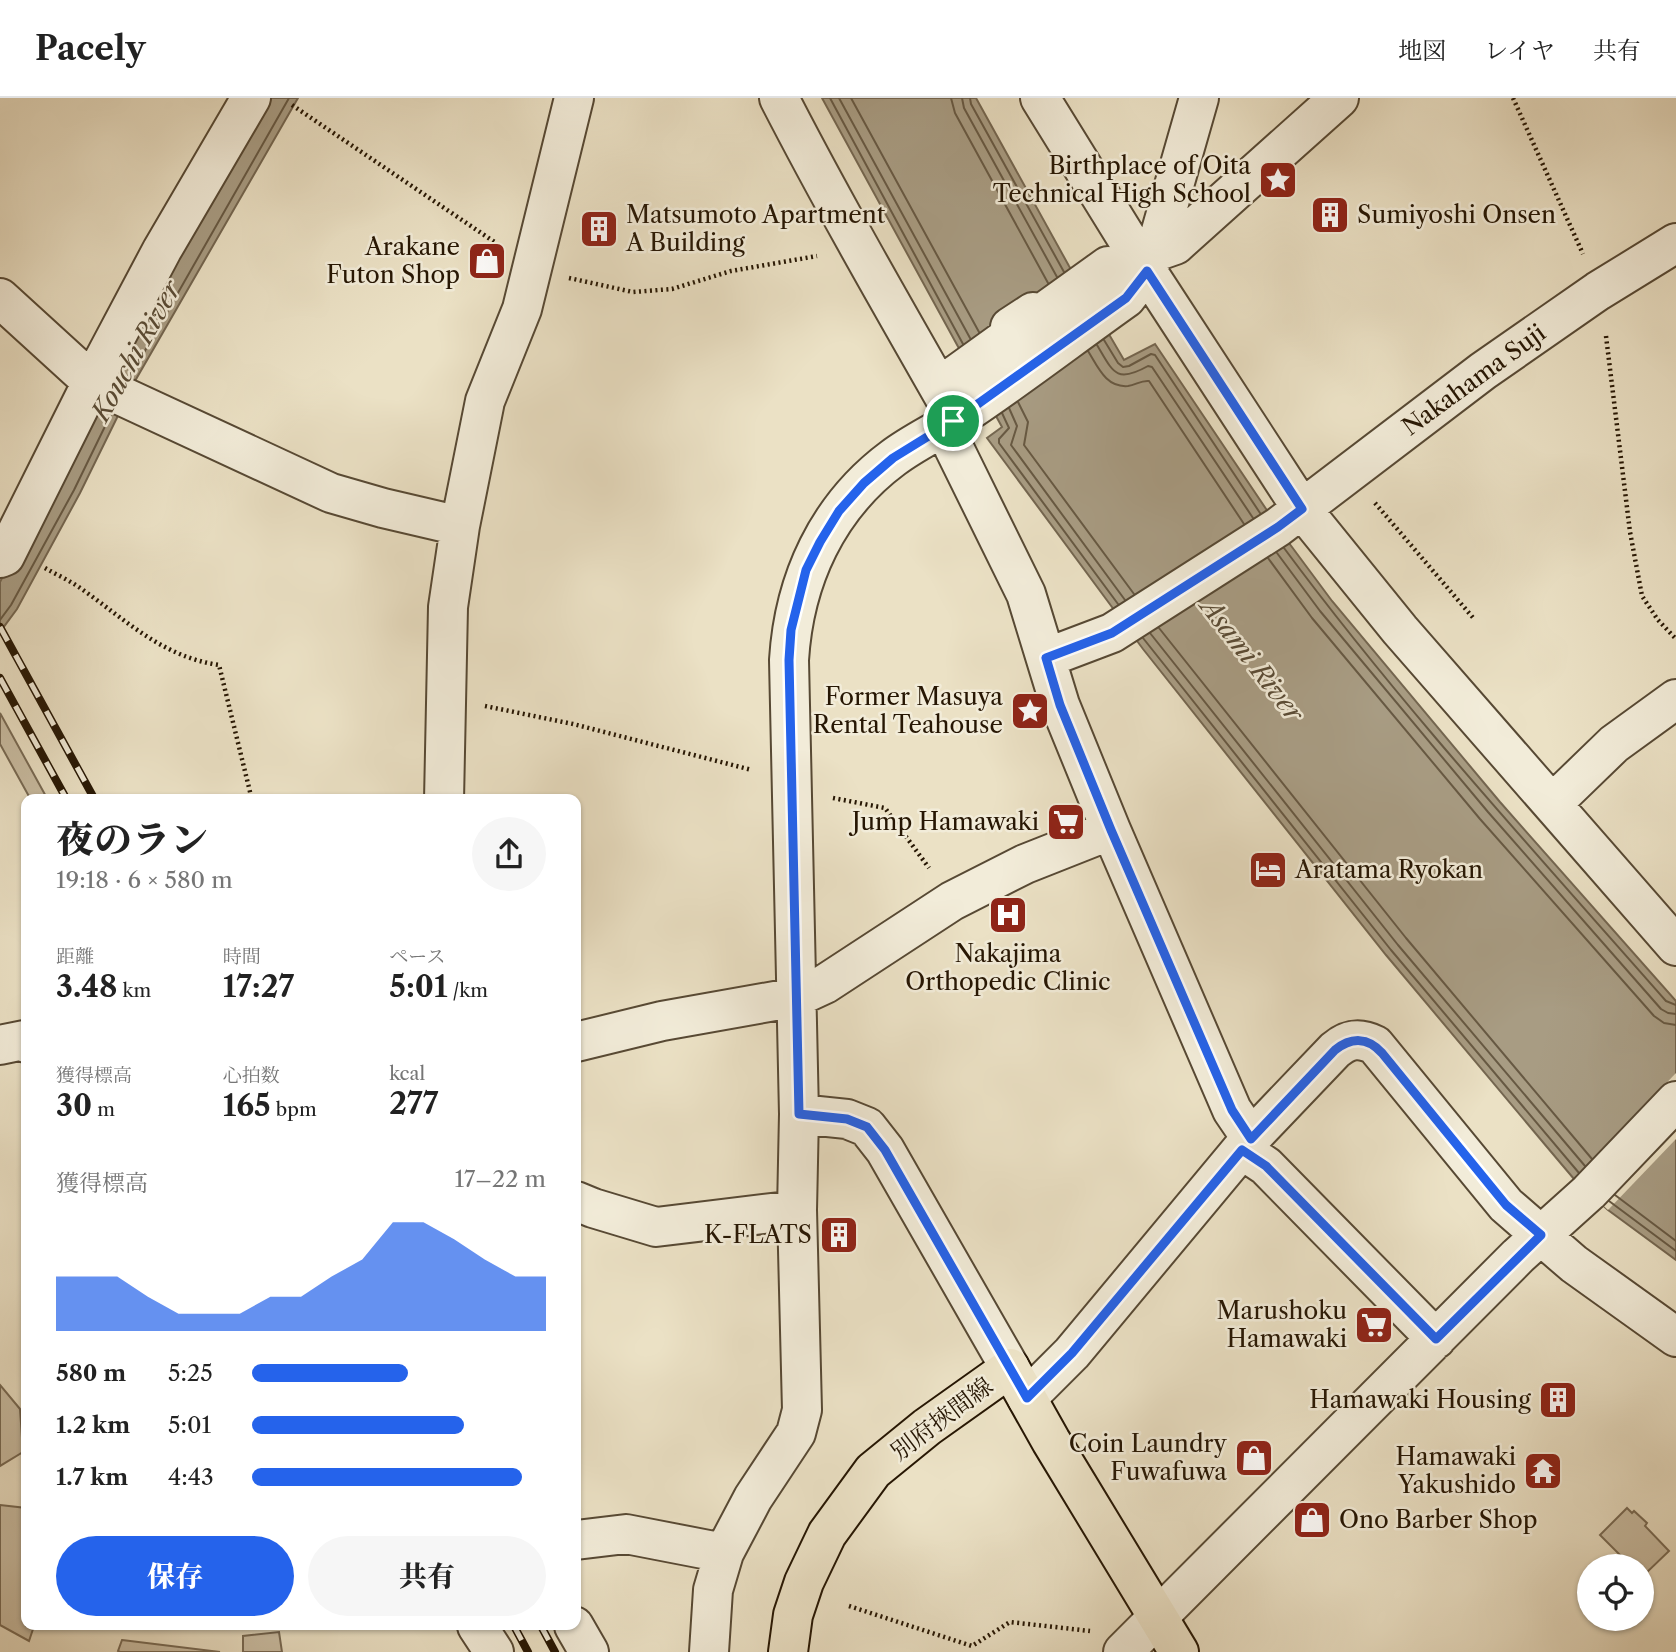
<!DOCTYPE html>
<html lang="ja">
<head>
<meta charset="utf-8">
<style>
	:root { --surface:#fff; --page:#f6f6f6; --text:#222; --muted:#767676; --line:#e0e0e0; --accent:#2563eb }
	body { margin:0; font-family:"Libre Caslon Text","Noto Serif JP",serif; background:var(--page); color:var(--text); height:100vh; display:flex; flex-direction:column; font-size:26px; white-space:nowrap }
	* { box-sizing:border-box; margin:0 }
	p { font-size:23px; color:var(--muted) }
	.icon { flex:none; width:38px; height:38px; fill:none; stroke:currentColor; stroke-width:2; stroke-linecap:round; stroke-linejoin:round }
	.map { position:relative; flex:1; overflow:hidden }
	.details { position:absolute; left:21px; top:696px; width:560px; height:836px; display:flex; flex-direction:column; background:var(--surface); border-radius:14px; box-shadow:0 2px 5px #0004 }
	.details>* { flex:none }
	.buttons { position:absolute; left:1577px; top:1456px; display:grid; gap:14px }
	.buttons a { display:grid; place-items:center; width:77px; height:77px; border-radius:50%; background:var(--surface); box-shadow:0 2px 5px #0004; font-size:35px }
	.pin { position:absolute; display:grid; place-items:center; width:60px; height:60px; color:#fff; margin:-30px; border:4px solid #fff; border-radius:50%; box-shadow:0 2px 7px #0007 }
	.round { display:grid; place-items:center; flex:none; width:74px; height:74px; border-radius:37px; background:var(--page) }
	.overview { display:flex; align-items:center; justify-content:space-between; height:119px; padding:0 35px }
	h1 { font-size:38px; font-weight:800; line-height:52px }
	.stats { display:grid; grid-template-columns:repeat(3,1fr); gap:10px; height:119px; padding:7px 35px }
	.stats div { display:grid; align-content:center }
	.stats b { font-size:30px; font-weight:800 }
	.stats small { font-size:19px; font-weight:400 }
	.stats p { font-size:19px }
	.chart { height:196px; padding:14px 35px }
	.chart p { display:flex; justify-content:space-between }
	.chart svg { width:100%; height:126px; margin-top:7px; fill:var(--accent); opacity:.7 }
	.button { display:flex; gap:14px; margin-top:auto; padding:14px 35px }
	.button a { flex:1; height:80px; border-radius:42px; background:var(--accent); color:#fff; font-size:28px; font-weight:800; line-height:80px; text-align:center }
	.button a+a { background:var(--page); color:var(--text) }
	ul { padding:0 35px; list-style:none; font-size:23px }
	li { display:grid; grid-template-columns:112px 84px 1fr; align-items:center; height:52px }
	li i { height:18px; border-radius:9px; background:var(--accent) }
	header { display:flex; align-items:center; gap:42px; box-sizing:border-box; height:98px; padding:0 35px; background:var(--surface); border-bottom:2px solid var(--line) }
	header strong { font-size:33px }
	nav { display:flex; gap:38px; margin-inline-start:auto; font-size:24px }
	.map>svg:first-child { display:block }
	.green { fill:#cabea4; stroke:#786a54; stroke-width:2 }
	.water { fill:#a89c83; stroke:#746650; stroke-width:2 }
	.pier { fill:#ebe1c5 }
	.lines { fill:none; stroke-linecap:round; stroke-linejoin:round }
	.shore { stroke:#675943; stroke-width:2 }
	.minor-casing { stroke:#574934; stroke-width:42 }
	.major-casing { stroke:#261603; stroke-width:42 }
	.path { stroke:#261603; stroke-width:4.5; stroke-dasharray:2 3.5; stroke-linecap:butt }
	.minor { stroke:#f2ecd9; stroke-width:38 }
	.major { stroke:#ebe1c5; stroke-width:38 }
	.rail-casing { stroke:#261603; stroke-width:8 }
	.rail { stroke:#f2ecd9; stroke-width:5; stroke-dasharray:16; stroke-linecap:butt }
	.route-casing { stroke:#fff; stroke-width:14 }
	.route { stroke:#2563eb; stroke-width:9 }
	.labels { text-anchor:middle; stroke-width:5; stroke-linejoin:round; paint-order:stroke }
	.poi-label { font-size:24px; fill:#261603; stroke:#f2ecd9; text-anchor:end }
	.street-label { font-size:24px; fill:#261603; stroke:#f2ecd9 }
	.water-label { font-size:26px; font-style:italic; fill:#5a4c36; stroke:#f2ecd9 }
</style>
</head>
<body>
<header>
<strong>Pacely</strong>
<nav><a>地図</a><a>レイヤ</a><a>共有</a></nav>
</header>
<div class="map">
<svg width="1676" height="1554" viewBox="0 0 1676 1554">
	<rect width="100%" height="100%" fill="#ebe1c5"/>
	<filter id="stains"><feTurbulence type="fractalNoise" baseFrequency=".00286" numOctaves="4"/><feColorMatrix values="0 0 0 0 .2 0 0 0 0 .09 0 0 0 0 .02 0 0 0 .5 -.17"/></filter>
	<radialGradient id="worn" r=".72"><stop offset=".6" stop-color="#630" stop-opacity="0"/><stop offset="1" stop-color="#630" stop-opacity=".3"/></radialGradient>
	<path class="green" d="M0 615 48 702H31L0 646Z
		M0 1287 20 1311 23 1354 0 1368Z
		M0 1407 26 1410V1528H34L29 1543 0 1527Z
		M1627 1410 1632 1415 1634 1413 1647 1425 1645 1428 1669 1453 1642 1479V1468H1631L1600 1437Z
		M279 1534 282 1554H243V1538Z
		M122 1542 220 1554H120L118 1553Z"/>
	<path class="water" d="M259 0H298L135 283 80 395 17 511 0 534V484L52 380Z
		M822 0H976L1069 168 1124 262 1155 246 1289 445 1332 503 1500 704 1676 903V1162L1608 1112 1574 1081 1547 1049 1386 857 1143 551 987 340 1002 329Z"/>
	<path class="pier" d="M1676 975V1041L1608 1112 1574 1081Z"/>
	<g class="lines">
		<path class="shore" d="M830 0 963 246
			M839 0 970 240
			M851 0 979 234
			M951 0 955 15 1048 185
			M962 0 964 10 1057 179
			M970 0 971 6 1064 174
			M1104 242 1118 265 1123 269 1129 268 1151 256 1155 257 1260 415
			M1097 247C1113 274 1116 286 1148 268L1152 269 1253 420
			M1088 253C1098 269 1106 290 1128 288 1136 287 1141 282 1149 283L1244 426
			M130 279 289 0
			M1018 304 1028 324 1024 347 1134 496
			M1009 310 1017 328 1011 347 1125 502
			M1002 315 1009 330 999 341V345L1118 506
			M1284 450C1401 608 1536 755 1666 903L1676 907
			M1277 455 1320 513 1488 714 1661 911 1668 915 1676 916
			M1268 460 1312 520 1480 721 1654 918 1664 925 1676 927
			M0 522 11 507 74 392 111 316
			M1159 530 1406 840 1592 1061
			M1150 535 1398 847 1585 1068
			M1143 540 1391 852 1579 1075
			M1615 1097 1676 1143
			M1609 1103 1676 1153"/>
		<defs>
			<path id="minor" d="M779 0C832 103 889 202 946 302L953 323 954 350 1026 496 1060 607 1111 732 1232 1012 1251 1040
				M1040 0 1147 173 1302 411 1400 532 1676 848
				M1155 154 1199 0
				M1108 168 1114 180 951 295 946 284 1014 235 1010 229 1033 214 1037 219Z
				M0 200 92 284 98 287 331 395 383 410 460 428
				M0 460 5 458 92 284 162 152 251 0
				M1046 560 1112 535 1278 429 1483 273 1598 193 1676 145
				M444 702 448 509 460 428 485 303 522 211 574 0
				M1552 706 1614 646 1676 601
				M576 944 662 923 797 899 825 886 952 803 1025 766 1111 732
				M0 947 24 942 26 945
				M799 1016 847 1021 867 1029 885 1052 1010 1270
				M1242 1052 1266 1068 1436 1241
				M576 1103 593 1110 656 1129 797 1112
				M1027 1300 1072 1255 1251 1040 1335 952C1348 941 1359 939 1375 947L1506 1107 1574 1166 1676 1239
				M576 1442 626 1436 724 1455
				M477 1528 494 1554
				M574 1528 589 1554
				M709 1554 713 1492 724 1455 753 1400 796 1335 802 1312 797 1112 799 1016 789 562C794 482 827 409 893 360 914 344 939 333 961 318 1017 281 1071 239 1126 200L1147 173 1155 154 1175 147 1339 0
				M1123 1554 1518 1158 1589 1094 1676 1003"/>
			<path id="major" d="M788 1554 793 1517 804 1484 827 1436 873 1373 927 1329 1010 1270 1051 1343 1179 1554"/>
		</defs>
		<use href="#minor" class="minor-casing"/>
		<use href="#major" class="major-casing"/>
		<path class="path" d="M1513 0 1583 156
			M292 7 496 145
			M569 180 633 194 672 191 731 173 817 158
			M1606 238 1630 434 1642 498 1658 522 1676 541
			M1375 405 1475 522
			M45 470C57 477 71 483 83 492 127 523 163 559 219 567L252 702
			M485 608 573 626 752 672
			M833 700 885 710 929 770
			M849 1508 972 1548 1010 1524 1090 1533"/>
		<use href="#minor" class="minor"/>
		<use href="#major" class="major"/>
		<defs>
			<path id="rail" d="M0 529 95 702
				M0 580 67 702
				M514 1528 528 1554
				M541 1528 555 1554"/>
		</defs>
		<use href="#rail" class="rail-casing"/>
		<use href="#rail" class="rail"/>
	</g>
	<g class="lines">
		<defs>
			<path id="route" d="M1147 173 1302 411 1278 429 1112 535 1046 560 1060 607 1111 732 1232 1012 1251 1041 1335 952C1351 939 1368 939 1382 955L1506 1107 1541 1137 1436 1241 1266 1068 1242 1052 1072 1255 1027 1300 885 1052 867 1029 847 1021 799 1016 789 562 791 532 806 472 820 444 839 413 864 385 893 360 961 318 1126 200Z"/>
		</defs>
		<use href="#route" class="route-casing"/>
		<use href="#route" class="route"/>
	</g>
	<defs>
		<symbol id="sight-square" viewBox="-11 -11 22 22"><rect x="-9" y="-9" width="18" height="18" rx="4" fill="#8f2418" stroke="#f2ecd9"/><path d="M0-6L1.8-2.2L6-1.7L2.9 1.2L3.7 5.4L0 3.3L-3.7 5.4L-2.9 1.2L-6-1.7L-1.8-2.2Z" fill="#fff"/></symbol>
		<symbol id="building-square" viewBox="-11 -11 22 22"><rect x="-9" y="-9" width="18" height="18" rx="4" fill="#8f2418" stroke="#f2ecd9"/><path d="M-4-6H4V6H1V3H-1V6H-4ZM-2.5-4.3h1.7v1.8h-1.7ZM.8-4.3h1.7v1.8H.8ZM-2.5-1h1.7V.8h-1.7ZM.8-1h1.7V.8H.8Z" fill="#fff"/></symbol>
		<symbol id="shop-square" viewBox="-11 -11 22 22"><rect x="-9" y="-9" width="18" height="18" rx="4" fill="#8f2418" stroke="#f2ecd9"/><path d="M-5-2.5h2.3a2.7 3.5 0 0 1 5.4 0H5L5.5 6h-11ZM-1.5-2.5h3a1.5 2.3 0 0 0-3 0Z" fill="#fff"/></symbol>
		<symbol id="supermarket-square" viewBox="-11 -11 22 22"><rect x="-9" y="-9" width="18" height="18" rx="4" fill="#8f2418" stroke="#f2ecd9"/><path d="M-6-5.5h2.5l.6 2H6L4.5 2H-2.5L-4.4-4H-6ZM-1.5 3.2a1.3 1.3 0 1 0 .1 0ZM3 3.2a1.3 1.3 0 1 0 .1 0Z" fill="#fff"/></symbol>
		<symbol id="hotel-square" viewBox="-11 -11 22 22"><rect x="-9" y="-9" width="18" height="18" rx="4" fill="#8f2418" stroke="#f2ecd9"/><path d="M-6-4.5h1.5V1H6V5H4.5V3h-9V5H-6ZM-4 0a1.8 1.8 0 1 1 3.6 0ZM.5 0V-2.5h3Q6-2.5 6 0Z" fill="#fff"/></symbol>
		<symbol id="hospital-square" viewBox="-11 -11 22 22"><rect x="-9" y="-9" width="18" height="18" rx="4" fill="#8f2418" stroke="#f2ecd9"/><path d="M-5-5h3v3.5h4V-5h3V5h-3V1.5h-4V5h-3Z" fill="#fff"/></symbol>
		<symbol id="temple-square" viewBox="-11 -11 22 22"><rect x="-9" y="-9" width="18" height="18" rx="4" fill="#8f2418" stroke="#f2ecd9"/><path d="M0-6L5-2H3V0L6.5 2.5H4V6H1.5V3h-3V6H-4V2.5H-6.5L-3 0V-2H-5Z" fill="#fff"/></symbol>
	</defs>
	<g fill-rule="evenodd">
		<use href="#sight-square" x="1256" y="60" width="44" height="44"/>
		<use href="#building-square" x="1308" y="95" width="44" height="44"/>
		<use href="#building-square" x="577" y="109" width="44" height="44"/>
		<use href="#shop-square" x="465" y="141" width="44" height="44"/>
		<use href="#sight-square" x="1008" y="591" width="44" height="44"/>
		<use href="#supermarket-square" x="1044" y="702" width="44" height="44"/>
		<use href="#hotel-square" x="1246" y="750" width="44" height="44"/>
		<use href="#hospital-square" x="986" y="795" width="44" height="44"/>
		<use href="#building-square" x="817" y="1115" width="44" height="44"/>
		<use href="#supermarket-square" x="1352" y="1205" width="44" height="44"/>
		<use href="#building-square" x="1536" y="1280" width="44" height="44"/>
		<use href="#shop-square" x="1232" y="1338" width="44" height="44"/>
		<use href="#temple-square" x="1521" y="1351" width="44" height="44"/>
		<use href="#shop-square" x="1290" y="1400" width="44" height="44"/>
	</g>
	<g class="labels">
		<g class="poi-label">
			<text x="1251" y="76">Birthplace of Oita<tspan x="1251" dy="28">Technical High School</tspan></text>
			<text x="626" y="125" text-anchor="start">Matsumoto Apartment<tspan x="626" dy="28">A Building</tspan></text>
			<text x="1357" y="125" text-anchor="start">Sumiyoshi Onsen</text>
			<text x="460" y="157">Arakane<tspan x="460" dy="28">Futon Shop</tspan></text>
			<text x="1003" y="607">Former Masuya<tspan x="1003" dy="28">Rental Teahouse</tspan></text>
			<text x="1039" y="732">Jump Hamawaki</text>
			<text x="1295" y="780" text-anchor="start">Aratama Ryokan</text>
			<text x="1008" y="864" text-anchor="middle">Nakajima<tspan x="1008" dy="28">Orthopedic Clinic</tspan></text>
			<text x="812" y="1145">K-FLATS</text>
			<text x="1347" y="1221">Marushoku<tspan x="1347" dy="28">Hamawaki</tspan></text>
			<text x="1531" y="1310">Hamawaki Housing</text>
			<text x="1227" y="1354">Coin Laundry<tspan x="1227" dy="28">Fuwafuwa</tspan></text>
			<text x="1516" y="1367">Hamawaki<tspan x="1516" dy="28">Yakushido</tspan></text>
			<text x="1339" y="1430" text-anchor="start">Ono Barber Shop</text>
		</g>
		<g class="street-label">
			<text transform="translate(1474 282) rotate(-36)" y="8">Nakahama Suji</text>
			<text transform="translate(942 1321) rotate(-37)" y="8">別府挾間線</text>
		</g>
		<g class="water-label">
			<text transform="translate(136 253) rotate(-61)" y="9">Kouchi River</text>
			<text transform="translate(1252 562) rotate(52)" y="9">Asami River</text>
		</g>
	</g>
	<rect width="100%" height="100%" filter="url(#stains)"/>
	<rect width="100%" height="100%" fill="url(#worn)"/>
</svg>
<div class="buttons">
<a><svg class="icon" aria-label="locate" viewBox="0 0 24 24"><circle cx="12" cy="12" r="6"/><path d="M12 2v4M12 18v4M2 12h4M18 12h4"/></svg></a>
</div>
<div class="pin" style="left:953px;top:323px;background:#1e9e55"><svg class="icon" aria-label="arrive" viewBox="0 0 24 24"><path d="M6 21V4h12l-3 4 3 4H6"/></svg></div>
<section class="details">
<div class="overview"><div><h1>夜のラン</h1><p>19:18 · 6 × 580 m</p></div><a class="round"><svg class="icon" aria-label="share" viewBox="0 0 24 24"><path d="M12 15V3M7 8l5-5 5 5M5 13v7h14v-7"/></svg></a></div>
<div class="stats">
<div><p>距離</p><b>3.48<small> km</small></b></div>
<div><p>時間</p><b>17:27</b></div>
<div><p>ペース</p><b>5:01<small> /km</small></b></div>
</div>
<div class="stats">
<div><p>獲得標高</p><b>30<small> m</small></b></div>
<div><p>心拍数</p><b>165<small> bpm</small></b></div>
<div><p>kcal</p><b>277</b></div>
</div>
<div class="chart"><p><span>獲得標高</span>17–22 m</p>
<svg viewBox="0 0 160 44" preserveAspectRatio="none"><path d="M0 44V25L10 25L20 25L30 32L40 38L50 38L60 38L70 32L80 32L90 25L100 19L110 6L120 6L130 12L140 19L150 25L160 25V44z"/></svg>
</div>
<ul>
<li><b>580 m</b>5:25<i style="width:53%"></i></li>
<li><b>1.2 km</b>5:01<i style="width:72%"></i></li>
<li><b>1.7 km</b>4:43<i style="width:92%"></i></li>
</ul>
<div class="button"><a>保存</a><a>共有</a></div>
</section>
</div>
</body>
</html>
